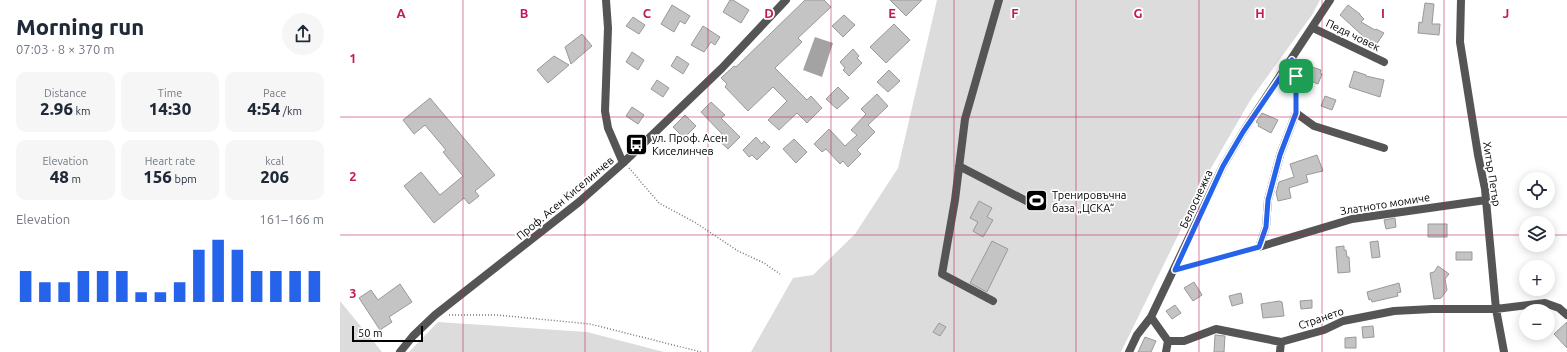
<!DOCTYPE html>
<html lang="en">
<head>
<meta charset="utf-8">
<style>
	:root { --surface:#fff; --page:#f6f6f7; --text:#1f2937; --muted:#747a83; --accent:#2563eb }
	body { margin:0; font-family:Ubuntu,sans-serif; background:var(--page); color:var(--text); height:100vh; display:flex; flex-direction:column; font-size:15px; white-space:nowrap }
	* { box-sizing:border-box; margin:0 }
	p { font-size:13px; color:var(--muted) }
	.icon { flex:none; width:22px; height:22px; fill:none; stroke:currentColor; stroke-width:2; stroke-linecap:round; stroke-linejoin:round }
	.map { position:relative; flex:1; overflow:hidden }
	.details { display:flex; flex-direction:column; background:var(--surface); width:340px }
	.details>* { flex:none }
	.fabs { position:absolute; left:1179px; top:172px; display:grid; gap:8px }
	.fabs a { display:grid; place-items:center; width:36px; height:36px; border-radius:50%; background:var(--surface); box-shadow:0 2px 10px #0003; font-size:20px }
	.scale { position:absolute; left:12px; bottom:10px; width:71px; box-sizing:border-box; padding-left:4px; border:2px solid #000; border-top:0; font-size:11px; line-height:14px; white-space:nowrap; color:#000; -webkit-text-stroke:3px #fff; paint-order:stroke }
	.pin { position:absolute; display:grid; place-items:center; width:34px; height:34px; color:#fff; margin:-17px; border-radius:8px; box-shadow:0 2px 6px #0006 }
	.round { display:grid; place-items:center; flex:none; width:42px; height:42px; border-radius:21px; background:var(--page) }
	.summary { display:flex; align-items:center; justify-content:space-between; height:68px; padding:0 16px }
	h1 { font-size:22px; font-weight:800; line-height:30px }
	.metrics { display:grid; grid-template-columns:repeat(3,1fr); gap:6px; height:68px; padding:4px 16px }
	.metrics div { display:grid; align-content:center; border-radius:10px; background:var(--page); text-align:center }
	.metrics b { font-size:17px; font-weight:800 }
	.metrics small { font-size:11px; font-weight:400 }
	.metrics p { font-size:11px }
	.chart { height:112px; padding:8px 16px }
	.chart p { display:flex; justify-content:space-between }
	.chart svg { width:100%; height:72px; margin-top:4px; stroke:var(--accent); stroke-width:6 }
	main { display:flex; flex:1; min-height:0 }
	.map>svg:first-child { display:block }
	.green { fill:#dcdcdc }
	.water { fill:#a3a3a3 }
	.building { fill:#c4c4c4; stroke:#999 }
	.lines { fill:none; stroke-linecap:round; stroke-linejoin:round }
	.path { stroke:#777; stroke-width:1.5; stroke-dasharray:1 2; stroke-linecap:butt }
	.service { stroke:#555; stroke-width:5.5 }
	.minor { stroke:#555; stroke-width:8 }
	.route-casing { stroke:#fff; stroke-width:8 }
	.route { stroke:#2563eb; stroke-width:5 }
	.grid { fill:none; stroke:#c2185b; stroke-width:1; stroke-opacity:0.55 }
	.labels { text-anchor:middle; stroke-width:3.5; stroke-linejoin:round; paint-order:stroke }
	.street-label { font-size:11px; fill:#000; stroke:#fff }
	.poi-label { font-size:11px; fill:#000; stroke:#fff; text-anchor:start }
	.grid-label { font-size:13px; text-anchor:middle; font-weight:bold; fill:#c2185b; stroke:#fff; stroke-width:3.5; stroke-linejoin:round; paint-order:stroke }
</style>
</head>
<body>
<main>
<section class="details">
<div class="summary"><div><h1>Morning run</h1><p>07:03 · 8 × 370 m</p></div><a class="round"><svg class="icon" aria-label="share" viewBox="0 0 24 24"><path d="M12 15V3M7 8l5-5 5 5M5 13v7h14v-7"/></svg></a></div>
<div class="metrics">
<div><p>Distance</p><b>2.96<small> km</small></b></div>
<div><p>Time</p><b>14:30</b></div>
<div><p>Pace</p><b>4:54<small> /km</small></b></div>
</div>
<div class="metrics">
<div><p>Elevation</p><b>48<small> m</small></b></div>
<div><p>Heart rate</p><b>156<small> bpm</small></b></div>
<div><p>kcal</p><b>206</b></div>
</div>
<div class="chart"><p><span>Elevation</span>161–166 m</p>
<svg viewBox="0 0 160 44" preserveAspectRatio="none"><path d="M5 44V25M15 44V32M25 44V32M35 44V25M45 44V25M55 44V25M65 44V38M75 44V38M85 44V32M95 44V12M105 44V6M115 44V12M125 44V25M135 44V25M145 44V25M155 44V25"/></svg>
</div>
</section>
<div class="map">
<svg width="1227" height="352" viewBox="0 0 1227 352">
	<rect width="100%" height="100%" fill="#fff"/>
	<path class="green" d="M597 0H980L972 15 911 99 871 168 781 352H411L453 278 473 275 515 234 558 168Z
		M0 301 42 352H0Z
		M98 322 247 332 324 352H69Z"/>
	<path class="water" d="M475 37 493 43 482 77 463 70Z"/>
	<path class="building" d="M390 0H393L409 10 401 23 383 12Z
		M465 0H484L491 7 458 38 462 42 435 68 467 100 471 96 482 108 467 123 457 113 439 130 428 120 447 101 433 87 408 111 385 87 387 84 381 78 394 66 396 67Z
		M550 0H582L566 16Z
		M1085 3 1094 4 1092 24H1100L1099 35 1078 33 1079 22 1082 23Z
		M332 5 350 16 345 24 340 21 334 32 321 24Z
		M1008 5 1020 14V15L1024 19 1021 22 1035 30 1036 29 1044 33 1034 48 1022 41 1024 37 1000 15Z
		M504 15 515 25 503 37 492 26Z
		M293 17 305 25 299 34 286 26Z
		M554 24 570 40 546 63 530 47Z
		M363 26 380 37 375 45 371 42 364 52 351 45Z
		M242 34 252 46 231 64 225 47Z
		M513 49 519 56 517 58 522 63 509 76 503 70 505 68 500 62Z
		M292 52 304 60 298 70 286 62Z
		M214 56 229 65 208 83 197 70Z
		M337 56 349 64 343 74 331 66Z
		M969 66 981 70 980 73 982 74 978 84 965 79Z
		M549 70 560 81 548 92 537 82Z
		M1014 71 1026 75V76L1044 80 1040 97 1009 87Z
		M317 80 329 88 323 97 311 89Z
		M498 87 509 98 497 109 486 99Z
		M537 94 548 106 528 125 535 132 517 150 521 154 508 167 503 161 500 164 486 149 482 152 474 144 489 129 505 146 517 135 511 130 526 114 521 109Z
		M985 96 996 100 992 110 981 106Z
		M90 98 155 175 135 191 139 196 129 204 124 198 94 223 64 186 81 172 100 195 123 176 103 152 106 150 85 125 74 134 63 120Z
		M371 102 385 115 381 118 400 137 388 149 377 139 382 134 361 112Z
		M292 107 304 115 298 124 286 116Z
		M922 113 938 120 931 133 918 126 919 124 916 122Z
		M345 115 356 126 344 138 333 127Z
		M416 137 422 144 424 141 430 147 417 160 412 155 409 157 403 150Z
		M454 139 467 152 456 163 443 149Z
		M977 155 983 171 966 175 968 182 949 188 951 198 938 201 936 193 939 182 954 177 950 164Z
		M639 201 652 208 647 217 653 220 643 237 633 231 638 222 630 218Z
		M1055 218 1056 227 1046 229 1044 220Z
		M1088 224H1107V237H1088Z
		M652 241 668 249 647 292 630 283Z
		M1038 241 1040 257 1032 258 1030 242Z
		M1004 246V250H1006L1007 257H1009L1010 272 998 273 996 247Z
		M1116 252H1132V260H1116Z
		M1098 266 1109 274 1105 279 1107 290 1101 298 1094 299 1090 273 1094 272Z
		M854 282 862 295 853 301 844 288Z
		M1059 283 1061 292 1057 293 1058 296 1032 302 1031 299 1029 300 1027 292Z
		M60 284 72 302 49 317 52 322 40 330 19 298 31 290 38 300Z
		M901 293 903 303 892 306 889 296Z
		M972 300V308L961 309 960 301Z
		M939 301 942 302 944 316 923 318 921 304Z
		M835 305 841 313 832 319 826 311Z
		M1227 322V348L1214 334Z
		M599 323 606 327 600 336 593 332Z
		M1033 326 1034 337 1023 338 1022 327Z
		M875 335 885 336 884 352H874Z
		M805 337 816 341 811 352H798Z
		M1016 337V348H1005V338Z"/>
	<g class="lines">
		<path class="path" d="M289 168 319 203 356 223 398 251 424 263 440 274
			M109 315H157L250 324 361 352"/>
		<path class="service" d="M835 270 919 247"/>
		<path class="minor" d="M266 0 268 28 265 111 268 128 283 163
			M1121 0 1120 42 1138 155 1145 189 1156 309 1164 352
			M973 28 1044 62
			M952 60 956 76V113L974 126 1044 148
			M619 166 696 206
			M919 247 1012 219 1146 200
			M919 247 926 227 928 200 940 155 956 113
			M653 301 602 274 615 200 625 119 659 0
			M811 317 828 341
			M828 341H844L876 329 941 342 984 330 1003 321 1054 311 1092 309H1156L1205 303 1219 308 1227 315
			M60 352 73 336 95 315 239 202 283 163 382 68 446 0
			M789 352 797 335 811 317 883 166 903 132 990 0
			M826 352 828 341
			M940 352 941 342"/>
	</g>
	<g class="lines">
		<defs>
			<path id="route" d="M952 60 956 76V113L940 155 928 200 926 227 919 247 835 270 883 166 903 132Z"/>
		</defs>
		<use href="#route" class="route-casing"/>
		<use href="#route" class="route"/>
	</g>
	<path class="grid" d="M123 0V352M245 0V352M368 0V352M491 0V352M614 0V352M736 0V352M859 0V352M982 0V352M1104 0V352M0 117H1227M0 235H1186M1208 235H1227"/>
	<defs>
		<symbol id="bus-square" viewBox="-11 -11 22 22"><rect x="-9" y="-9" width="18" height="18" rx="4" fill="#000" stroke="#fff"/><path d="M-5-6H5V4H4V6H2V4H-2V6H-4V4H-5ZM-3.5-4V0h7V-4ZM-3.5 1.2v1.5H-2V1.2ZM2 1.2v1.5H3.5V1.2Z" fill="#fff"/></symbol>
		<symbol id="stadium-square" viewBox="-11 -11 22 22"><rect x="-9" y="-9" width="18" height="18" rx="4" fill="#000" stroke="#fff"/><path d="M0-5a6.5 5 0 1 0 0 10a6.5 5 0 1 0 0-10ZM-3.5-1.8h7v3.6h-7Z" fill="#fff"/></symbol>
	</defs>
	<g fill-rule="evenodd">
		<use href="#bus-square" x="284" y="132" width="25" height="25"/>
		<use href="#stadium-square" x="684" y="188" width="25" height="25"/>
	</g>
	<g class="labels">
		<g class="street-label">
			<text transform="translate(1013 35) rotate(26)" y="4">Педя човек</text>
			<text transform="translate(1152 174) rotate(81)" y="4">Хитър Петър</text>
			<text transform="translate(225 198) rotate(-40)" y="4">Проф. Асен Киселинчев</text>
			<text transform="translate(856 199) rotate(-65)" y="4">Белоснежка</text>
			<text transform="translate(1045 204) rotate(-9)" y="4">Златното момиче</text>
			<text transform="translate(981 318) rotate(-19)" y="4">Странето</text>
		</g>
		<g class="poi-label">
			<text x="312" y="142">ул. Проф. Асен<tspan x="312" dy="13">Киселинчев</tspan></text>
			<text x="712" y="199">Тренировъчна<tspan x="712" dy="13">база „ЦСКА“</tspan></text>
		</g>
	</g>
	<g class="grid-label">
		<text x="61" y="18">A</text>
		<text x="184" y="18">B</text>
		<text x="307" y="18">C</text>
		<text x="429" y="18">D</text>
		<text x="552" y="18">E</text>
		<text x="675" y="18">F</text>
		<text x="798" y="18">G</text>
		<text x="920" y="18">H</text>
		<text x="1043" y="18">I</text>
		<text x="1166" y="18">J</text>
		<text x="13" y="63">1</text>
		<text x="13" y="181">2</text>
		<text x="13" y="298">3</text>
	</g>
</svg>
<div class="fabs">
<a><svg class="icon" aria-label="locate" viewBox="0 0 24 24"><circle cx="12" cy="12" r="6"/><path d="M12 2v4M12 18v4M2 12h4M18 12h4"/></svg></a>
<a><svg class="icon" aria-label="layers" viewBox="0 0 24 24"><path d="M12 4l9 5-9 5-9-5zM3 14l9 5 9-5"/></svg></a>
<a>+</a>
<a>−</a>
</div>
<div class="scale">50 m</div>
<div class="pin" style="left:956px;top:76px;background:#1e9e55"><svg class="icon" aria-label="arrive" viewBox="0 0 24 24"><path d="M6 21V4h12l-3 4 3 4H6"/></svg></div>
</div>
</main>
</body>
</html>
